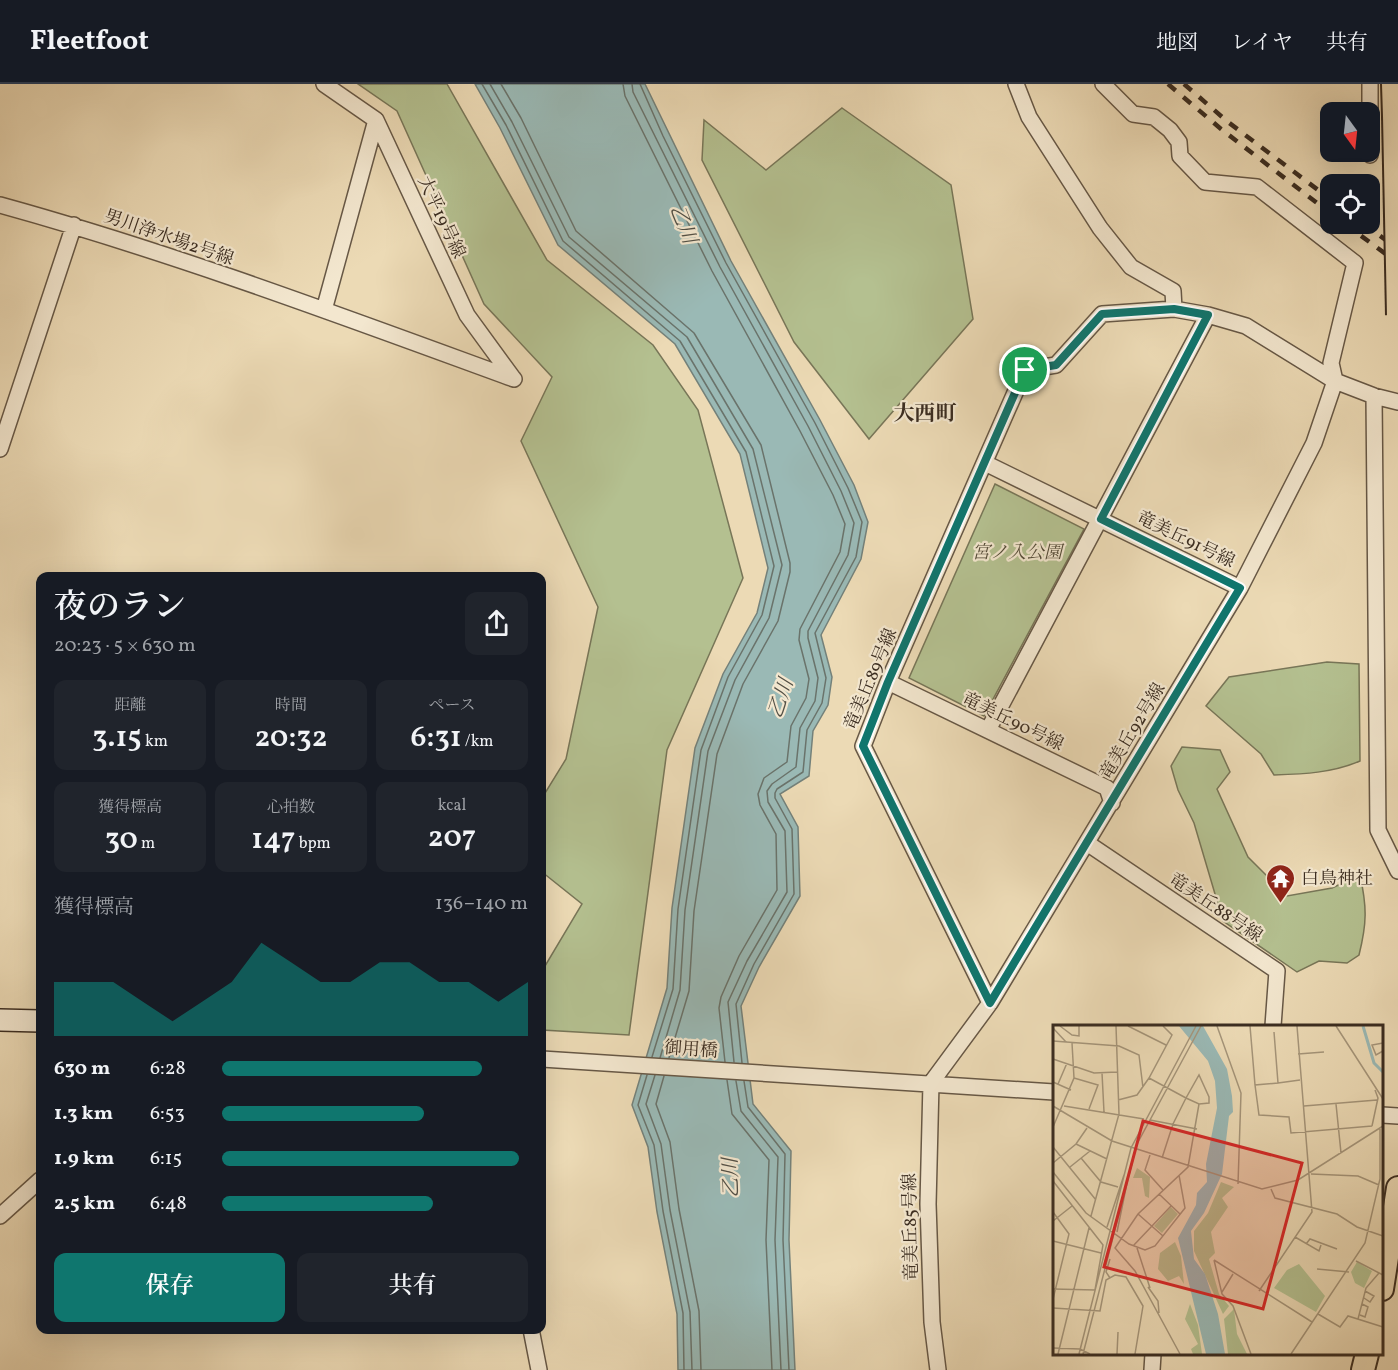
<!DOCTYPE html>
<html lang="ja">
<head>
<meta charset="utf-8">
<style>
	:root { --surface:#171b24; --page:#20242c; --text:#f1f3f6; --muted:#9ea1a6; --line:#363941; --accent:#0f766e }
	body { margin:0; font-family:Vollkorn,"Noto Serif JP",serif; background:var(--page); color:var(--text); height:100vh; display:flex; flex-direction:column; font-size:22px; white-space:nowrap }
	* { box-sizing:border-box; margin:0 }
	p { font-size:20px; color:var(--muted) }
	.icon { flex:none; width:33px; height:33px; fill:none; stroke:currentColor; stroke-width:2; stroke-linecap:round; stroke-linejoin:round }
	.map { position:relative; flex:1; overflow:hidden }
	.side { position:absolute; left:36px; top:488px; width:510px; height:762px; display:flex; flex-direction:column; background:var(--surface); border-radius:12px; box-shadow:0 6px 24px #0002 }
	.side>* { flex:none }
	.needle { width:39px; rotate:165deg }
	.buttons { position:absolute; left:1320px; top:18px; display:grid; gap:12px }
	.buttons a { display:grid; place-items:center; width:60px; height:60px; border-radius:12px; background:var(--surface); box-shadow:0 6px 24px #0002; font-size:30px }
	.pin { position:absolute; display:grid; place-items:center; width:51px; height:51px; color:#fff; margin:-26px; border:3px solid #fff; border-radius:50%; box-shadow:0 2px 6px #0007 }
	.round { display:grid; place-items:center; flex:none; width:63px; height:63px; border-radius:12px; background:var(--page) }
	.headline { display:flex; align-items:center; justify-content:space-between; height:102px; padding:0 18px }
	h1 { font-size:33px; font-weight:600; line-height:45px }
	.metrics { display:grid; grid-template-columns:repeat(3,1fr); gap:9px; height:102px; padding:6px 18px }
	.metrics div { display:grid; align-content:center; border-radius:12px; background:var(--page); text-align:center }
	.metrics b { font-size:30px; font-weight:600 }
	.metrics small { font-size:16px; font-weight:400 }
	.metrics p { font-size:16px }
	.chart { height:168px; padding:12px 18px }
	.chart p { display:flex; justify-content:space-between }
	.chart svg { width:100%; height:108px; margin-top:6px; fill:var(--accent); opacity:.7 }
	.action { display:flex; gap:12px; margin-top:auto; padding:12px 18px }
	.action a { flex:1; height:69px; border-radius:12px; background:var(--accent); color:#fff; font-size:24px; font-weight:600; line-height:69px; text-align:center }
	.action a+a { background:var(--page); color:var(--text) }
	ul { padding:0 18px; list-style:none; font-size:20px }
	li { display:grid; grid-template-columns:96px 72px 1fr; align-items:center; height:45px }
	li i { height:15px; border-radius:8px; background:var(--accent) }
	header { display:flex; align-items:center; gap:36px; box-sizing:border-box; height:84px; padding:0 30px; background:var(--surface); border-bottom:2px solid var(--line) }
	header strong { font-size:28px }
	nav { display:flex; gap:33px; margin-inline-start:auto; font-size:21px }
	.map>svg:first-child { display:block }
	.green { fill:#b4c090; stroke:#787658; stroke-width:1.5 }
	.water { fill:#9ab9b5; stroke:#74817a; stroke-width:1.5 }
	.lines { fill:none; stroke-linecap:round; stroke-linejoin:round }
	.shore { stroke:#6a736b; stroke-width:1.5 }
	.street-casing { stroke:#675846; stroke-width:18 }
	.secondary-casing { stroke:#3b2d21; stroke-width:24 }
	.primary-casing { stroke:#3b2d21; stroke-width:26 }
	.street { stroke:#f3e7cf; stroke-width:15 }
	.secondary { stroke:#f3e7cf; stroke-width:21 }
	.primary { stroke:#ecdab5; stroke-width:22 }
	.rail { stroke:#3b2d21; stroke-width:4.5; stroke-dasharray:10 10; stroke-linecap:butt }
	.primary-bridge-casing { stroke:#3b2d21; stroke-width:26; stroke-linecap:butt }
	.primary-bridge { stroke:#ecdab5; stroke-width:22 }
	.route-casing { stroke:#fff; stroke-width:12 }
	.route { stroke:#0f766e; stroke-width:8 }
	.labels { text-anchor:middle; stroke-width:4.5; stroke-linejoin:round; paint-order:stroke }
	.street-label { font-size:18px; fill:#3b2d21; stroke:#f3e7cf }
	.park-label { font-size:18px; font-style:italic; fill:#534a37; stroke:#f3e7cf }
	.poi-label { font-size:18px; fill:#3b2d21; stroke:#f3e7cf; text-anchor:start }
	.water-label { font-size:20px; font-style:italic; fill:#535046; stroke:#f3e7cf }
	.quarter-label { font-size:21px; font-weight:bold; fill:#3b2d21; stroke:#f3e7cf }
	.inset-river { fill:none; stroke:#9ab9b5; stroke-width:3 }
	.inset-road { fill:none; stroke:#a5957a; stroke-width:1.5 }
	.view { fill:#d62828; fill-opacity:0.15; stroke:#d62828; stroke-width:3 }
	.inset-edge { fill:none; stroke:#3b2d21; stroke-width:3 }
</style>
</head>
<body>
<header>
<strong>Fleetfoot</strong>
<nav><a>地図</a><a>レイヤ</a><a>共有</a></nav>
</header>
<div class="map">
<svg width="1398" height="1286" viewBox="0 0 1398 1286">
	<rect width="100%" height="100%" fill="#ecdab5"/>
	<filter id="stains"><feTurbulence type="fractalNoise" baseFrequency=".00333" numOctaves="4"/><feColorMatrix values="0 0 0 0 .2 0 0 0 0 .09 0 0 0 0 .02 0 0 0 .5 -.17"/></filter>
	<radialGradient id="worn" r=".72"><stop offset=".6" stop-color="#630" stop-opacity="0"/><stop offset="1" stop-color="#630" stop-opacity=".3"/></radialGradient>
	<path class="green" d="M358 0H447L547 176 653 261 698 326 743 494 667 666 629 951 542 946V887L582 820 542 788V714L566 675 598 523 521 357 552 293 484 220 397 27Z
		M842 24 951 101 973 235 869 355 794 258 702 76 704 36 766 86Z
		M995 400 1084 445 984 632 909 594Z
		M1327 578 1359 580 1360 677C1332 689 1304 690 1274 691L1261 670 1206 622 1229 593Z
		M1182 663 1220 666 1230 688 1217 705 1248 773 1287 812 1332 804 1360 791C1367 823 1367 839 1359 871L1347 879 1319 877 1297 888 1223 837 1194 739 1178 706 1171 682Z"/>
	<path class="water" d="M475 0H645L731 177 820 336 854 401 868 438 861 475 821 551 832 593 828 621 813 647 809 692 780 710 798 743 800 812 759 883 741 922 753 1020 791 1067 789 1156 795 1286H678L677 1230 657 1128 648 1063 632 1021 667 904 672 824 695 664 723 590 757 529 768 484 740 370 675 260 558 161 500 44Z"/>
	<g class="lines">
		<path class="shore" d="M482 0 506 41 563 157 680 257 746 368 774 482 762 531 728 593 701 666 678 825 673 905 652 973
			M490 0 512 38 569 153 687 253 753 365 782 481 769 534 735 596 708 667 685 826 680 906 660 974
			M501 0 521 34 576 147 694 249 761 361 790 479V488L778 537 743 600 717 670 694 827 689 907 669 974
			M623 0 625 12 712 187 800 347 833 411 845 440 840 468 800 545 799 556 809 595 806 614 791 642 787 678 764 694 758 710 760 721 776 750 777 806 739 872 721 913 719 924 725 978
			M632 0 633 8 720 183 808 342 841 407 854 439 848 471 808 547V554L818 594 815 617 800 644 796 683 772 700 767 707 768 718 785 747 787 808 747 877 728 918 734 978
			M640 0 663 52 726 179 815 339 848 404 862 438 856 473 815 549 826 594 822 619 807 646 803 688 777 705 775 709V714L792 745 794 810 754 880 736 920 742 979
			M647 991 638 1021 654 1061 663 1127 683 1229 684 1286
			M655 991 646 1020 661 1060 670 1126 690 1228 692 1286
			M664 992 656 1020 670 1058 679 1125 699 1227 701 1286
			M727 996 732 1030 769 1076 766 1156 772 1286
			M736 997 741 1027 778 1073 775 1156 781 1286
			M744 997 748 1023 785 1070 783 1156 789 1286"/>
		<defs>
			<path id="street" d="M324 0 376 36 467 231 513 294
				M1016 0 1029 33 1100 144 1131 183 1173 207 1174 225
				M1103 0 1133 30 1154 33 1170 46 1179 58 1180 72 1205 98 1257 103 1355 179 1331 279 1335 297
				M1370 0V71
				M0 121C174 169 344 233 514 295
				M324 226 376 36
				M1374 312 1378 746 1398 787
				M0 365 74 141
				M985 379 1240 504
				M888 598 1107 704 1112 719
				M988 646 1208 231
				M1087 759 1277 887 1273 942
				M990 919 863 662 888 598 1025 286 1056 281 1102 230 1174 225 1208 231 1246 242 1335 297 1374 312 1398 318
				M542 975 1054 1008
				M1382 1031 1398 1032
				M0 1132 40 1096
				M531 1245 539 1286
				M938 1286 932 1238 928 1120 931 999 990 919 1240 504 1314 359 1335 297
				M1152 1286 1153 1270"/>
			<path id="secondary" d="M0 936 40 937"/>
			<path id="primary" d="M1393 0 1394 32
				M1382 1205 1398 1104
				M1363 1286 1367 1270"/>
		</defs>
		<use href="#street" class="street-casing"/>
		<use href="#secondary" class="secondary-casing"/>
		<use href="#primary" class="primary-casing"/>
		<use href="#street" class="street"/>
		<use href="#secondary" class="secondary"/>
		<use href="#primary" class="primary"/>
		<path class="rail" d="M1168 0 1221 45 1330 129
			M1184 0 1228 38 1330 115
			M1345 140 1398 179
			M1364 140 1398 165"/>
		<defs>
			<path id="primary-bridge" d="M1394 32 1398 231"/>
		</defs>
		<use href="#primary-bridge" class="primary-bridge-casing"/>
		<use href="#primary-bridge" class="primary-bridge"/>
	</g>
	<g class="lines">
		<defs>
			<path id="route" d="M1174 225 1208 231 1101 435 1240 504 990 919 863 662 888 598 1025 286 1056 281 1102 230Z"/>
		</defs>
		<use href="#route" class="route-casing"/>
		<use href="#route" class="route"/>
	</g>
	<defs>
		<symbol id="temple-pin" viewBox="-11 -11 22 30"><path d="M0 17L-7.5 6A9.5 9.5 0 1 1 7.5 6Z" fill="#8f2418" stroke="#f3e7cf"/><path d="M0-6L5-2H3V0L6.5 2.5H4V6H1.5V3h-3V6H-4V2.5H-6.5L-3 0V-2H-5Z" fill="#fff"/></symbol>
	</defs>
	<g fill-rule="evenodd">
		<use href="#temple-pin" x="1264" y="778" width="33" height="45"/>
	</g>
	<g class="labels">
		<g class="street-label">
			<text transform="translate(442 133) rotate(65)" y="6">大平19号線</text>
			<text transform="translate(169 153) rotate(19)" y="6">男川浄水場2号線</text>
			<text transform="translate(1186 455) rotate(26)" y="6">竜美丘91号線</text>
			<text transform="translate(870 595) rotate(-67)" y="6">竜美丘89号線</text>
			<text transform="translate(1013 637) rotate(26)" y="6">竜美丘90号線</text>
			<text transform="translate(1132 647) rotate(-59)" y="6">竜美丘92号線</text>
			<text transform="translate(1216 823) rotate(34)" y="6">竜美丘88号線</text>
			<text transform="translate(691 965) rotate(4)" y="6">御用橋</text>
			<text transform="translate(910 1143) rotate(-91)" y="6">竜美丘85号線</text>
		</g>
		<g class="park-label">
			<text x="1017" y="474">宮ノ入公園</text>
		</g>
		<g class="poi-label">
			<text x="1301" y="800">白鳥神社</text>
		</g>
		<g class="water-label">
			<text transform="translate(684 140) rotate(68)" y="7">乙川</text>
			<text transform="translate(780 614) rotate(-72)" y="7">乙川</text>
			<text transform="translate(730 1094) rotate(-92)" y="7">乙川</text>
		</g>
		<g class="quarter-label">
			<text x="925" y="336">大西町</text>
		</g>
	</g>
	<g transform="translate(1053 941)">
		<rect width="330" height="330" fill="#ecdab5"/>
		<path d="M84 143 97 152 96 173 92 171 89 153H80ZM168 157 181 162 169 173 175 182 158 207 162 228 156 234 166 269 176 281 170 289 141 226V206L155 188ZM118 182 125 189 109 208 101 201ZM122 217 128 231 131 259 126 251 115 256 105 244 107 228ZM304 237 319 246 311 263 302 258 298 247ZM246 239 272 271 263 287 221 263 234 245ZM137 279 145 300 149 329H140L138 324 145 319 132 294ZM181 284 184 309 194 329H175L171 294Z" fill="#b4c090"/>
		<path d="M126 1H150L174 44 179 71 180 87 176 91 169 149 151 188 138 206 141 234 152 249 165 289 172 329H153L125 213 143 180 144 168 154 157 153 139 164 83 162 56 155 36Z" fill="#9ab9b5"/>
		<path class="inset-river" d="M310 1 321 38 330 47"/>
		<path class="inset-road" d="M7 1 19 10 26 11V1M75 1 113 20M164 1 188 68 185 159M197 1 202 60M283 1 330 74M0 3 13 17M221 7 225 58 202 60 206 90 236 92 238 108 319 101M0 16 66 21 86 30 90 63M330 18 319 20 323 30 330 26M245 29 271 27M0 34 41 48 64 47M49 48 51 87M21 53 45 60 36 84M96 53 133 73 146 79 156 78V72L146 50 133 73 120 99 109 133M0 57 18 65M225 58 247 55M5 59 14 38M65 75 84 70 96 53 119 10 110 1M283 79 288 128M0 81 59 116 209 164 245 155 330 101M11 81 91 94M251 81 324 75M97 95 144 104M319 101 325 73 322 65M0 102 21 53 19 18M23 119 54 134M0 122 43 175M97 130 92 145 110 165M28 133 48 157 65 162M0 138 23 119 34 103M17 142 37 126M0 147 33 188 76 219 92 225 102 221 132 183 126 150M258 149 305 151 326 160M0 156 50 220 42 265 0 264M218 164 222 173 284 189 304 202 330 211M106 169 127 189M0 187 16 209 0 274M85 189 110 211M38 191 66 89 63 1M0 196 19 181M54 202 71 150M64 207 75 153M242 212 266 226 268 220M0 216 48 228M253 219 257 214 284 224M80 221 118 181M84 223 97 263M57 234 53 247 57 253M161 235 259 297M161 235 169 269 180 281 198 329M303 236 330 250M264 244 296 247M95 262 105 276 106 288M206 266 259 187 244 1M169 267 180 249M311 273 317 277 321 271 312 266M0 283 47 286 53 255 62 250 73 252 90 281 82 329M265 289 287 302 295 291 330 302M307 290 312 292 315 282 309 279M305 294 313 263 326 248M0 323 27 324 37 329M5 329 36 203M26 329 78 123 143 1M30 329 84 119 148 1M64 329 65 307M127 329 82 246 62 223 85 189 135 142 146 79M238 329 312 218 327 154V104"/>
		<path class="view" d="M90 96 249 138 210 284 51 242Z"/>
		<rect width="330" height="330" class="inset-edge"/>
	</g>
	<rect width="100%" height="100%" filter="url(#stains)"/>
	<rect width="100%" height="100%" fill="url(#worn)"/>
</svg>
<div class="buttons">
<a><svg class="needle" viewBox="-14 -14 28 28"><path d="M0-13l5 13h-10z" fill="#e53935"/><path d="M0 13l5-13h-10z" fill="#9ea1a6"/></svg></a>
<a><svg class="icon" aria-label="locate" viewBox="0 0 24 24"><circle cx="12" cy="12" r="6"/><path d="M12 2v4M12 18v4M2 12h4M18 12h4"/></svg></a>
</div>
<div class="pin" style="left:1025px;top:286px;background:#1e9e55"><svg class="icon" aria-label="arrive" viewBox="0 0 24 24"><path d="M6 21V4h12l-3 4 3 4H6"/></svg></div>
<section class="side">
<div class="headline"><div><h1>夜のラン</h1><p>20:23 · 5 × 630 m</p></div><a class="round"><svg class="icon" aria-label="share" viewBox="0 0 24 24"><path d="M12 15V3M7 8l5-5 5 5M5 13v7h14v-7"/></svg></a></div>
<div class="metrics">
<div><p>距離</p><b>3.15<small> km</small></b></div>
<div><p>時間</p><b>20:32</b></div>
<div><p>ペース</p><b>6:31<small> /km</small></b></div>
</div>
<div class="metrics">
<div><p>獲得標高</p><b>30<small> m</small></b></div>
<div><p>心拍数</p><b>147<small> bpm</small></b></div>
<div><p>kcal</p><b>207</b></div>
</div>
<div class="chart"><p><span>獲得標高</span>136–140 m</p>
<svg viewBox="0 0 160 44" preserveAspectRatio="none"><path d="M0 44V22L10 22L20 22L30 30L40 38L50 30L60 22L70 6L80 14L90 22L100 22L110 14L120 14L130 22L140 22L150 30L160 22V44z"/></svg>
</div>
<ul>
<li><b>630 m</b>6:28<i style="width:85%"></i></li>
<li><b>1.3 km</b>6:53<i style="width:66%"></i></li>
<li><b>1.9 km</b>6:15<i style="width:97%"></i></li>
<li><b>2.5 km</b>6:48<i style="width:69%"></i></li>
</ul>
<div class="action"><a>保存</a><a>共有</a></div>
</section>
</div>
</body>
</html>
